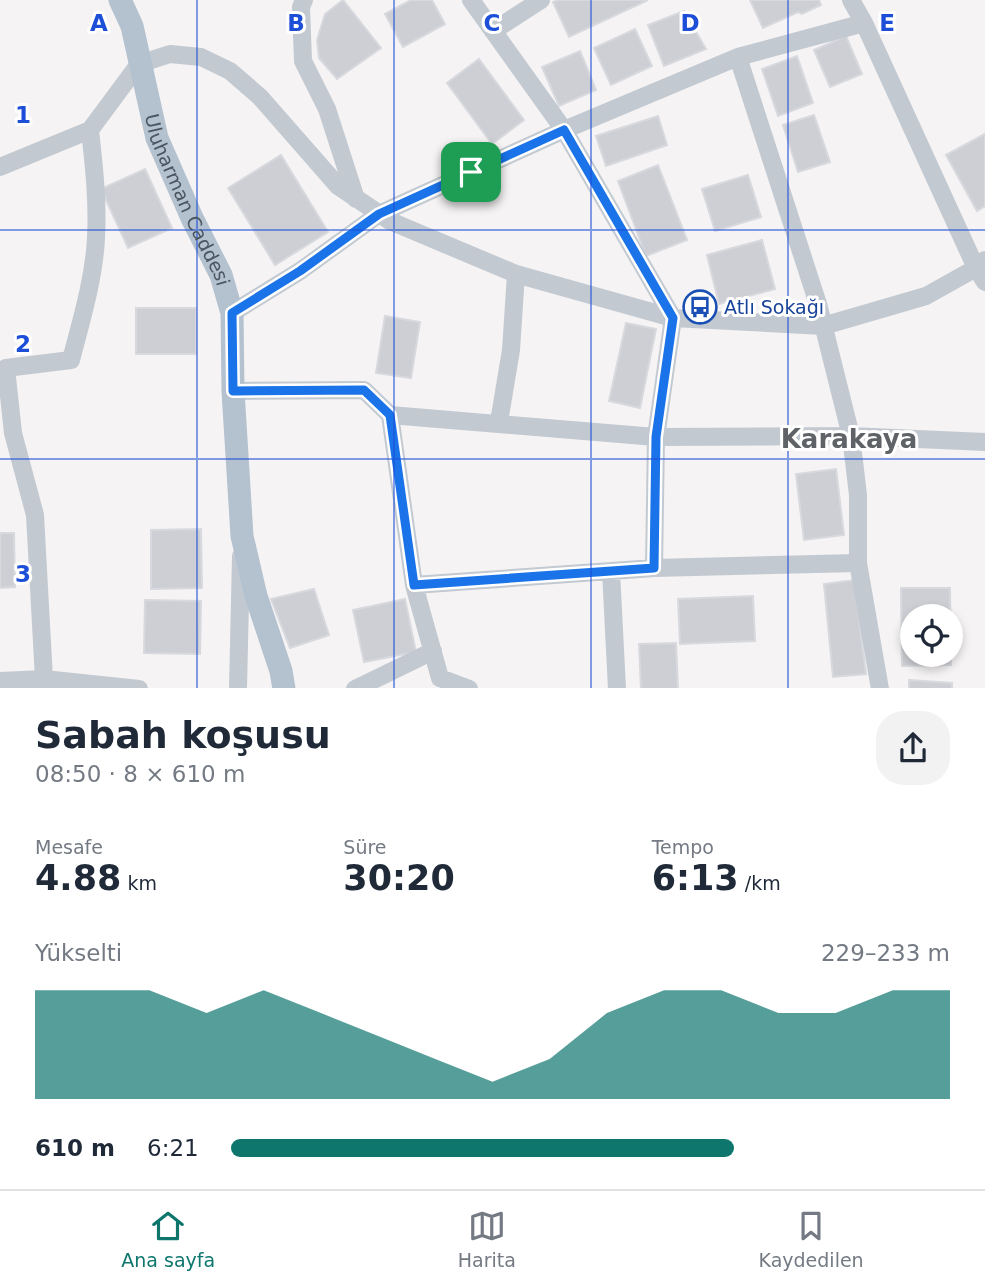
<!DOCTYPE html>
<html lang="tr">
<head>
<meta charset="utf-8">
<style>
	:root { --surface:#fff; --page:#f2f2f3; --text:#1f2937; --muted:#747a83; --line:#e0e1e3; --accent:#0f766e }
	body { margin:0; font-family:"DejaVu Sans",sans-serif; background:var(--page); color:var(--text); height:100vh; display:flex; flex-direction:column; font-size:26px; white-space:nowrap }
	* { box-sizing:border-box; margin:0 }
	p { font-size:23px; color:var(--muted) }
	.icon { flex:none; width:38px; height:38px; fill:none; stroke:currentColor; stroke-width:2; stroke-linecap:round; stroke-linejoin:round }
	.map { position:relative; height:688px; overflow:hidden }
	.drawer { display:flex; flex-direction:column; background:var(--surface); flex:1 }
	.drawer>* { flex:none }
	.tools { position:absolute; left:900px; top:604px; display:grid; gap:14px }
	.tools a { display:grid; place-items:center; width:63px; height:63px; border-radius:50%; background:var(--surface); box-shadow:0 4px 10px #0003; font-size:35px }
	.pin { position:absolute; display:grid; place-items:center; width:60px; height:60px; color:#fff; margin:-30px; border-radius:14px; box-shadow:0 4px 10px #0006 }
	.round { display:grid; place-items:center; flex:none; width:74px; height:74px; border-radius:28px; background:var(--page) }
	.head { display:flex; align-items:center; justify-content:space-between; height:119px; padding:0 35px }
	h1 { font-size:38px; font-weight:600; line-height:52px }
	.figures { display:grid; grid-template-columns:repeat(3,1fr); gap:10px; height:119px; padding:7px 35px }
	.figures div { display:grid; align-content:center }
	.figures b { font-size:35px; font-weight:600 }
	.figures small { font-size:19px; font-weight:400 }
	.figures p { font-size:19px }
	.chart { height:196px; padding:14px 35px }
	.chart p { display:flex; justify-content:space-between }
	.chart svg { width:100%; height:126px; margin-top:7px; fill:var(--accent); opacity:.7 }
	ul { padding:0 35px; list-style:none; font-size:23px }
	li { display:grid; grid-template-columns:112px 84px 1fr; align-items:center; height:52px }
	li i { height:18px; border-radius:9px; background:var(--accent) }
	.tabs { display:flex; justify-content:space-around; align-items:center; height:98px; border-top:2px solid var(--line); background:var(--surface); font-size:19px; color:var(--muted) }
	.tabs a { display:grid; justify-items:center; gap:4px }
	.tabs .active { color:var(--accent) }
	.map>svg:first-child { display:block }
	.building { fill:#cdcfd5; stroke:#d7d9de; stroke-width:2; fill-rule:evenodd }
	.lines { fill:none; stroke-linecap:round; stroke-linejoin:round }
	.minor { stroke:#c2c9d1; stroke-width:18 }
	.major { stroke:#b4c1cf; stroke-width:23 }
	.route-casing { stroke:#fff; stroke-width:14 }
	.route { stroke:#1a73e8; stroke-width:9 }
	.grid { fill:none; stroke:#1d4ed8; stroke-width:2; stroke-opacity:0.55 }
	.labels { text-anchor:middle; stroke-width:6; stroke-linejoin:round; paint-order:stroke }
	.street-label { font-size:19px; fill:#4b5560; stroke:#fff }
	.transit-label { font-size:19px; fill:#164399; stroke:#fff; text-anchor:start }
	.district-label { font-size:26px; font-weight:bold; fill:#5f6367; stroke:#fff }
	.grid-label { font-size:23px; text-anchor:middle; font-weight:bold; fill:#1d4ed8; stroke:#fff; stroke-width:6; stroke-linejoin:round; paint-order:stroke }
</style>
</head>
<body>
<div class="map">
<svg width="985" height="689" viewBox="0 0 985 689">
	<rect width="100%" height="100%" fill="#f5f3f3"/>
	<path class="building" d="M343 0 381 48 337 79 319 58 317 40 325 14Z
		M411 0H432L445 24 403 47 385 14Z
		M558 0H648L569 37 553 2Z
		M750 0H819L821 5 802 14 798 12 763 28Z
		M684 11 706 49 664 66 648 25Z
		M635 29 652 66 611 85 594 48Z
		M846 36 862 74 830 87 814 50Z
		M580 51 596 90 559 106 542 67Z
		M797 56 813 103 778 116 762 69Z
		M479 59 524 120 492 144 447 83Z
		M814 115 830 162 798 172 783 125Z
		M658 116 667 145 606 166 596 136Z
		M985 134V206L977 211 946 155Z
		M281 155 328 232 275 265 228 188Z
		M658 165 687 240 646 256 618 181Z
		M145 169 172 228 128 248 101 189Z
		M748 175 761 217 715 231 702 189Z
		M762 240 775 289 719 304 707 255Z
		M136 308H196V354H136Z
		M385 316 420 322 411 378 376 373Z
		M626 323 656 329 640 408 609 401Z
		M836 469 844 535 804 540 796 474Z
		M201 529 202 588 151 589V530Z
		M0 533H14L15 587 0 588Z
		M854 580 866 674 833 677 824 584Z
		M901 588H950L951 665 902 666ZM912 616H950V654H912Z
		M314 589 329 635 290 648 271 599Z
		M753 596 755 641 680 644 678 599Z
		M405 599 416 652 364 662 353 610Z
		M145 600 201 601 200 654 144 653Z
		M676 643 678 689H641L639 644Z
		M909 680 952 683V689H909Z"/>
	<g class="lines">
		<path class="minor" d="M304 0 301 7 303 61 327 109 356 199
			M471 0 564 130 673 318 656 437 654 568
			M851 0 864 23 976 268 985 282
			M493 31 541 0
			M738 57 818 304 851 436 858 495V563L880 689
			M0 167 90 130 139 64 170 54 201 57 230 71 260 97 338 186 390 221 516 274 673 318 823 326 926 296 976 268 985 260
			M232 313 300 271 379 214 564 130 738 57 864 23
			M6 368 13 433 35 515 44 679
			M0 371 6 368 71 360C81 321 94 279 96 238 98 202 94 166 90 130
			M233 391 364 390 390 415 414 585 440 678 469 689
			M390 415 656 437 851 436 985 442
			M499 422 511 350 516 274
			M611 571 617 689
			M414 585 654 568 858 563
			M0 681 44 679 139 689
			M238 689 241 556
			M355 689 433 651"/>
		<path class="major" id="s1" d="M120 0 132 26 157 138 192 218 221 275 232 313 233 391 242 536 256 596 281 671 284 689"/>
	</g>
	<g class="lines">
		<defs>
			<path id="route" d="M564 130 673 318 656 437 654 568 414 585 390 415 364 390 233 391 232 313 300 271 379 214Z"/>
		</defs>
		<use href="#route" class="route-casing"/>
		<use href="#route" class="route"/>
	</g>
	<path class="grid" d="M197 0V689M394 0V689M591 0V689M788 0V689M0 230H985M0 459H985"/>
	<defs>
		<symbol id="bus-ring" viewBox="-11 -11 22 22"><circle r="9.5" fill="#fff" stroke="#1a4fb4" stroke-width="1.5"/><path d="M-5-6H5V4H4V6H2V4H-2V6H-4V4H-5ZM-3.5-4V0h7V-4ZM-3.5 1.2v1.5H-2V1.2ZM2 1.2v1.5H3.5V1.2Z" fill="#1a4fb4"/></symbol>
	</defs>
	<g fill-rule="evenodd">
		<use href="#bus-ring" x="681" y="288" width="38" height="38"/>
	</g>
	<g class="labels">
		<g class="street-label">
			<text dy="7" stroke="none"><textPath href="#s1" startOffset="212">Uluharman Caddesi</textPath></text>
		</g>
		<g class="transit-label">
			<text x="724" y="314">Atlı Sokağı</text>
		</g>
		<g class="district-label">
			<text x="849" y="448">Karakaya</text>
		</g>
	</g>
	<g class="grid-label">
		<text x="99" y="31">A</text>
		<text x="296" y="31">B</text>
		<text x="492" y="31">C</text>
		<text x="690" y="31">D</text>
		<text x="887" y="31">E</text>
		<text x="23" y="123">1</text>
		<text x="23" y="352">2</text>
		<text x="23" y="582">3</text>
	</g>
</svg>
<div class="tools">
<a><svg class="icon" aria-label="locate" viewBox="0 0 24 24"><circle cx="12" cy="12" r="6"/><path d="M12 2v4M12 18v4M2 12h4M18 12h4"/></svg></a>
</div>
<div class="pin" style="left:471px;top:172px;background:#1e9e55"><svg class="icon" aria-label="arrive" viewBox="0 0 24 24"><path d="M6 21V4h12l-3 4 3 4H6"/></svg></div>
</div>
<section class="drawer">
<div class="head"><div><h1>Sabah koşusu</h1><p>08:50 · 8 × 610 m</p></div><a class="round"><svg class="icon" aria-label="share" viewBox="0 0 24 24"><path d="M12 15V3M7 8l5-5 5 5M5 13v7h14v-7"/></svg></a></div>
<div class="figures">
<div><p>Mesafe</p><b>4.88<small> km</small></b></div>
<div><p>Süre</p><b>30:20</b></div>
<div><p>Tempo</p><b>6:13<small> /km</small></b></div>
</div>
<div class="chart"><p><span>Yükselti</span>229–233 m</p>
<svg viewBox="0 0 160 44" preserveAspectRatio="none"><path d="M0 44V6L10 6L20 6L30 14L40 6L50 14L60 22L70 30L80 38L90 30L100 14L110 6L120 6L130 14L140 14L150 6L160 6V44z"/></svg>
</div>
<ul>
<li><b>610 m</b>6:21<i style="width:70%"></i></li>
</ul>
</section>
<nav class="tabs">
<a class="active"><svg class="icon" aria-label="home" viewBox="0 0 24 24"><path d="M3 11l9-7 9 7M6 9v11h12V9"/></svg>Ana sayfa</a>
<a><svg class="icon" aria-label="map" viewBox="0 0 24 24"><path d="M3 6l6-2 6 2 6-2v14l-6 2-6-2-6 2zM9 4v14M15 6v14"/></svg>Harita</a>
<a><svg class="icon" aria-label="saved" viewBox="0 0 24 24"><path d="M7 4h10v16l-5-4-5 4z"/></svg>Kaydedilen</a>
</nav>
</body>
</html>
